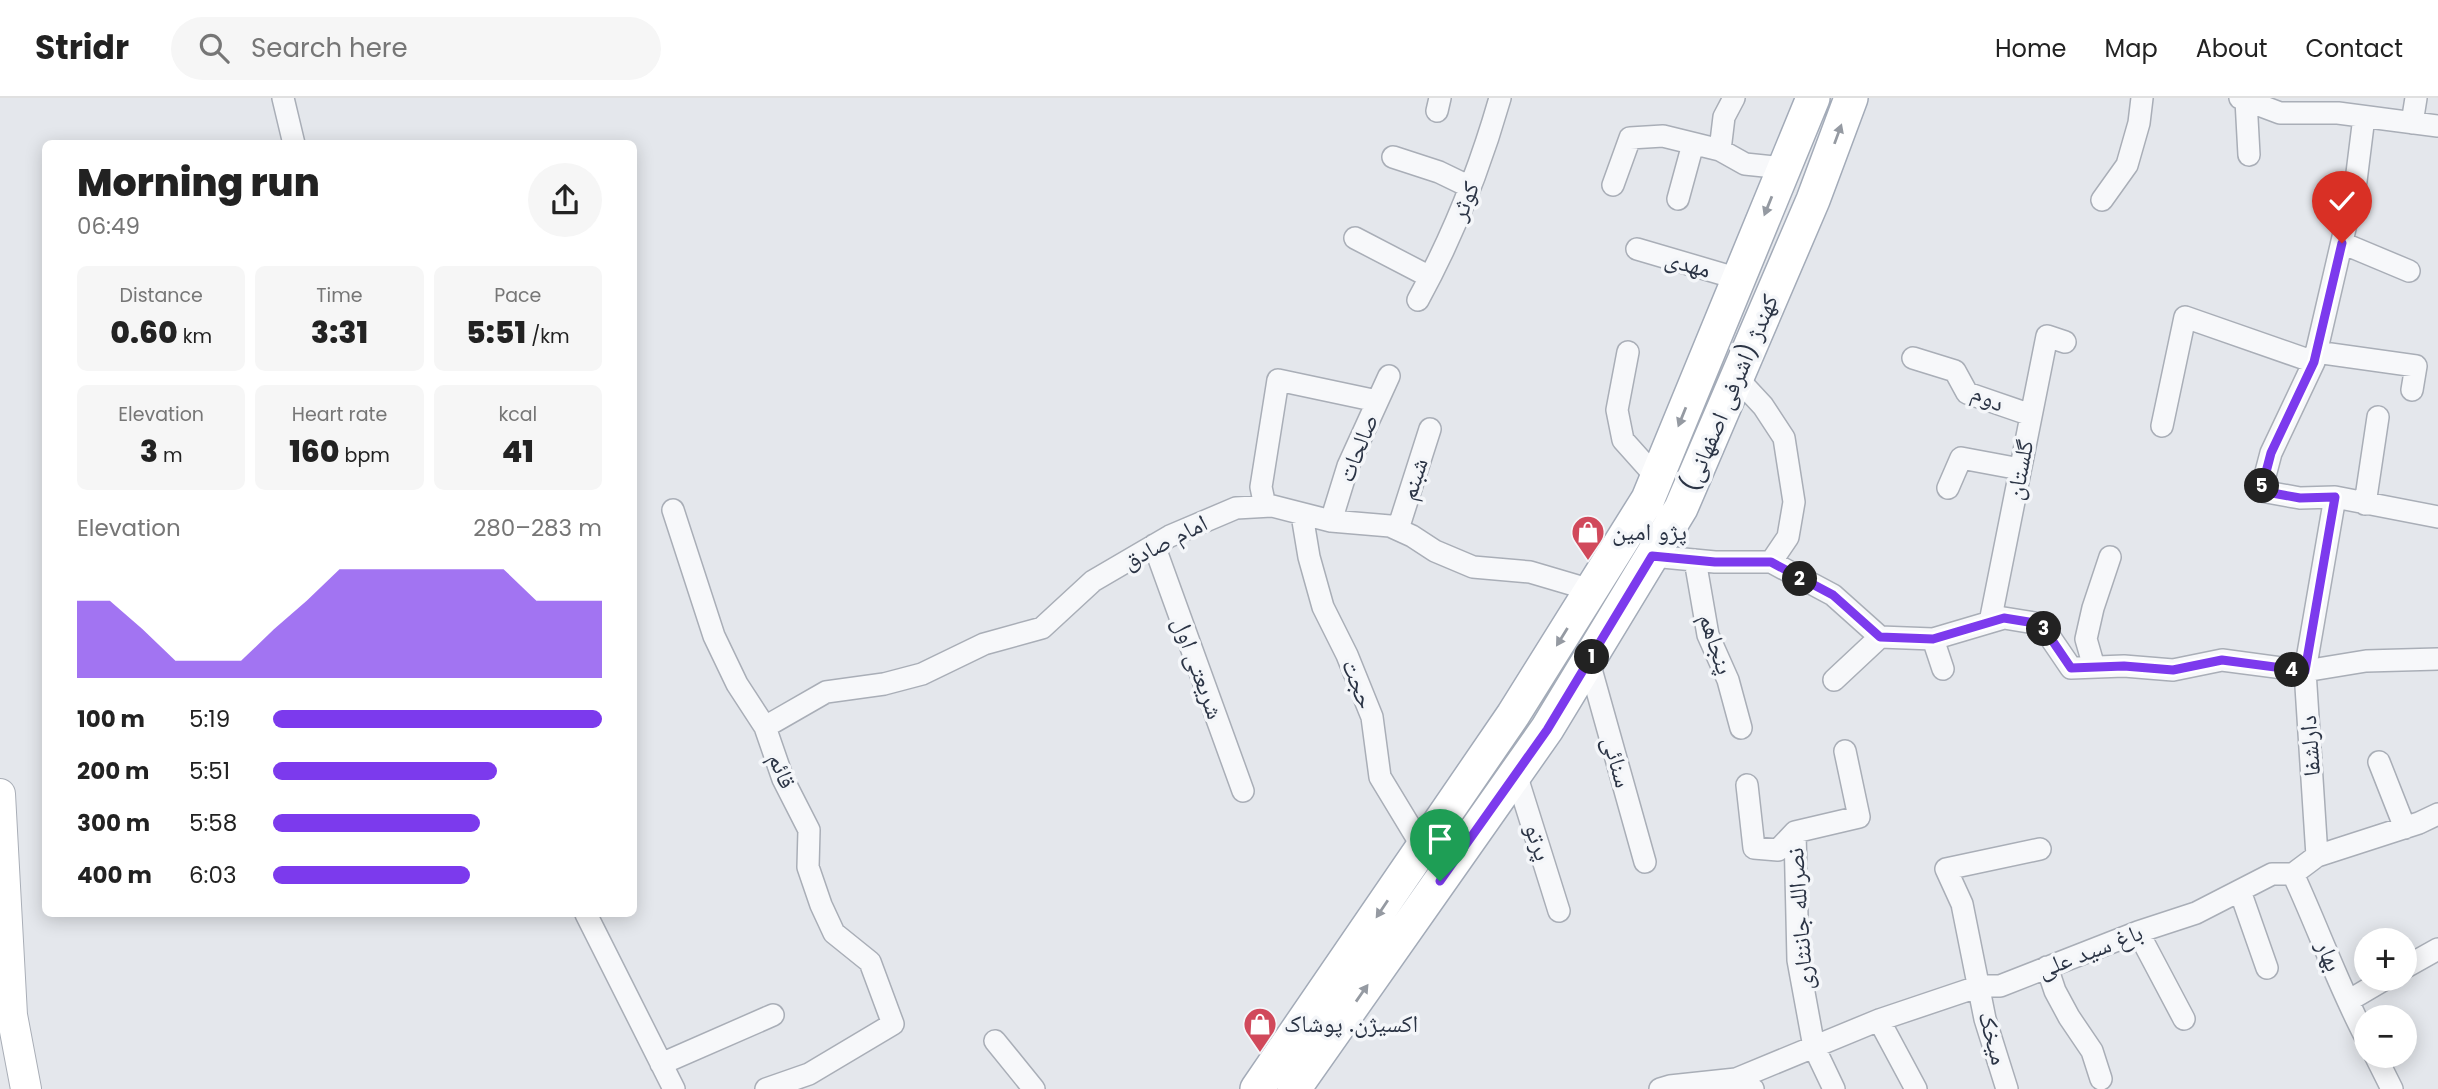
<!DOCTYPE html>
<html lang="en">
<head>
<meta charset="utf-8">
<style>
	:root { --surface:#fff; --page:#f6f6f6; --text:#222; --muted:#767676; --line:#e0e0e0; --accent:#7c3aed }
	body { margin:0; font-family:Poppins,"Noto Naskh Arabic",sans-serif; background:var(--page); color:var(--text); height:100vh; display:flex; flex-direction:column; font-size:26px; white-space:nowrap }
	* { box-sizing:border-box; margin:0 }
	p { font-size:23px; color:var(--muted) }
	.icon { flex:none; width:38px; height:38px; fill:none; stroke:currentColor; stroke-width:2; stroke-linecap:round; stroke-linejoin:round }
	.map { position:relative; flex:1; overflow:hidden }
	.sheet { position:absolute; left:42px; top:42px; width:595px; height:777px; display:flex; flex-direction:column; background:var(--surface); border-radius:10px; box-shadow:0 4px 18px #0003 }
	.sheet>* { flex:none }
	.buttons { position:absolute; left:2354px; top:830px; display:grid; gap:14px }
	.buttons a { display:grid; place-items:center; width:63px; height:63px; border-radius:50%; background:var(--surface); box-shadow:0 4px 18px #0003; font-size:35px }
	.pin { position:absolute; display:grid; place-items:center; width:60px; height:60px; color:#fff; margin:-72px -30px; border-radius:50% 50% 50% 0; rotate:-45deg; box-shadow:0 0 7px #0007 }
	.pin .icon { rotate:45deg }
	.km { position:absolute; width:35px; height:35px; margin:-18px; border-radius:50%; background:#222; color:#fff; font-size:19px; line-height:35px; text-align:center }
	.round { display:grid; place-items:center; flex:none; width:74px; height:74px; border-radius:37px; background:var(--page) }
	.overview { display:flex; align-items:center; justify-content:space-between; height:119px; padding:0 35px }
	h1 { font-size:38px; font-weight:800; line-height:52px }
	.stats { display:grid; grid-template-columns:repeat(3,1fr); gap:10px; height:119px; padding:7px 35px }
	.stats div { display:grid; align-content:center; border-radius:10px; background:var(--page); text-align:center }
	.stats b { font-size:30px; font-weight:800 }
	.stats small { font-size:19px; font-weight:400 }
	.stats p { font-size:19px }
	.chart { height:196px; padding:14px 35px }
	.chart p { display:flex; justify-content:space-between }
	.chart svg { width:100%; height:126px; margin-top:7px; fill:var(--accent); opacity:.7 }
	ul { padding:0 35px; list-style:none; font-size:23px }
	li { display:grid; grid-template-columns:112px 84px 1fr; align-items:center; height:52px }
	li i { height:18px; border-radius:9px; background:var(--accent) }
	header { display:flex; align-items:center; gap:42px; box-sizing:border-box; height:98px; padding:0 35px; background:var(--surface); border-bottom:2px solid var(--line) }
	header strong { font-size:33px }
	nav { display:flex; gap:38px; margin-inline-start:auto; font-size:24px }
	.search { width:490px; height:63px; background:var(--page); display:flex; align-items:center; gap:18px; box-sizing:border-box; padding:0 24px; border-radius:38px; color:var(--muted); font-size:26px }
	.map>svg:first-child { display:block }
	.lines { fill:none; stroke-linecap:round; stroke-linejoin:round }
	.minor-casing { stroke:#a9aeb7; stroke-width:24 }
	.secondary-casing { stroke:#a9aeb7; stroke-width:32 }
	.primary-casing { stroke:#a3abb8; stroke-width:36 }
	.minor { stroke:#f7f8fa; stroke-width:21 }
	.secondary { stroke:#fff; stroke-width:30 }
	.primary { stroke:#fff; stroke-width:33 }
	.oneway { fill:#959aa2 }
	.route-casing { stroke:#fff; stroke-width:14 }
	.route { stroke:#7c3aed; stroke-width:9 }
	.labels { text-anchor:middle; stroke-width:7; stroke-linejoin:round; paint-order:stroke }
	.street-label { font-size:24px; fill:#2b3445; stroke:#f4f6f9 }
	.poi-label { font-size:24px; fill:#2b3445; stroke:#f4f6f9; text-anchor:start }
</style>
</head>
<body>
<header>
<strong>Stridr</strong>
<div class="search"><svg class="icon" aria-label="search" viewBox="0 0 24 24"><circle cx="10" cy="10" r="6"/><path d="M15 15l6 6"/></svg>Search here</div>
<nav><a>Home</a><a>Map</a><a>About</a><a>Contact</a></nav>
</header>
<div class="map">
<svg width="2438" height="991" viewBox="0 0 2438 991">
	<rect width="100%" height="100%" fill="#e4e7ec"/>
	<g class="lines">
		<defs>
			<path id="minor" d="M283 0 294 46
				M2240 0 2280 15H2338L2438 28
				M2246 2 2249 57
				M1437 13 1440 0
				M2364 19 2356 83 2314 264 2271 355 2261 393 2300 400 2335 399 2438 419
				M2412 25 2416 0
				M1720 52 1724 19 1734 0
				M1393 59 1439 74 1470 89
				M1613 87 1630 40 1663 38 1720 52 1745 66 1784 70
				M1678 101 1693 46
				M2102 102 2127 67 2139 25 2142 0
				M1355 140 1430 179
				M2342 145 2409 173
				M1637 151 1739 181
				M1418 202C1453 138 1480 70 1500 0
				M1628 254 1617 312 1623 342 1657 380
				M2316 254 2416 268 2412 292
				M1913 260 1955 273 1967 295 2031 317
				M1737 280 1763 308 1784 340 1794 404 1788 439 1771 464
				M2162 328 2185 219 2314 264
				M1948 390 1961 360 2020 371
				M2335 399 2305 573 2366 563 2438 561
				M2365 406 2378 319
				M1265 408 1261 389 1278 282 1377 303
				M673 412 714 538 737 586 765 629 783 681 809 732 808 769 821 807 834 835 870 864 893 926 809 976 766 991
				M1302 417 1309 459 1323 509 1347 557 1372 619 1380 679 1423 750
				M1331 423 1348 368 1389 278
				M1398 431 1430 331
				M1154 447 1243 693
				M1652 458 1715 464H1771L1833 497 1880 539 1933 541 2004 520 2041 526 2071 570 2124 568 2173 572 2222 562 2305 573 2317 758
				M1695 462 1708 537 1728 582 1741 630
				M1990 524 2047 238 2065 244
				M1933 541 1943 571
				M1589 564 1645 764
				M2094 569 2086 541 2093 510 2110 459
				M1834 582 1880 539
				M765 629 826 594 884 586 922 576 984 546 1042 530 1093 483 1170 438 1236 410 1272 408 1331 423 1390 428 1412 438 1435 453 1473 469 1530 474 1591 492
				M2379 664 2405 730
				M1516 676 1559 813
				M1747 687 1754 750 1778 752 1795 734 1859 719 1845 653
				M1795 734 1798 862 1814 949 1834 991
				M2293 776C2318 830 2338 887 2366 940
				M2240 793 2267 870
				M586 816 674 991
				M2138 834 2184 921
				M2047 869 2055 893 2069 919 2092 953 2101 981
				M2404 870 2438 851
				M2348 903 2387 880
				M1879 922 1916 991
				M995 943 1034 991
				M2375 957 2392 991
				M661 966 773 917
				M1736 981 1879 922 1980 888H2000L2138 834 2196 815 2272 776H2293L2317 758 2419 725 2438 716
				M1660 991 1670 988 1736 981 1753 991
				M2007 991 1985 921 1962 806 1946 771 2040 751"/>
			<path id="secondary" d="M0 696 12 917 26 991"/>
			<path id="primary" d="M1257 991 1513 617 1648 401 1813 0
				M1294 991 1547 631 1681 410 1813 102 1851 0"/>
		</defs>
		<use href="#minor" class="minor-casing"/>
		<use href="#secondary" class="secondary-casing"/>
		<use href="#primary" class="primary-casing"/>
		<use href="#minor" class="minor"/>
		<use href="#secondary" class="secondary"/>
		<use href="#primary" class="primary"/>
	</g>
	<defs><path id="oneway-solid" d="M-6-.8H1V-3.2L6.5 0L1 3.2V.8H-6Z" transform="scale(1.75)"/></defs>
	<g class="oneway">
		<use href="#oneway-solid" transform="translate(1838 36) rotate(-70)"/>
		<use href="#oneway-solid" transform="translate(1768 108) rotate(112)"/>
		<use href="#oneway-solid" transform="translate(1682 319) rotate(112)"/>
		<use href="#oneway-solid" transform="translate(1562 539) rotate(122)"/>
		<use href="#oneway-solid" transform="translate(1382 811) rotate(124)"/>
		<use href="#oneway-solid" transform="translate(1362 895) rotate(-55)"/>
	</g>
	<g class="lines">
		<defs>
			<path id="route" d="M1440 783 1547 632 1652 458 1715 464H1771L1833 497 1880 539 1933 541 2004 520 2041 526 2071 570 2124 568 2173 572 2222 562 2305 573 2335 399 2300 400 2261 393 2271 355 2314 264 2342 145"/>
		</defs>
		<use href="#route" class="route-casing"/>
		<use href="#route" class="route"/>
	</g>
	<defs>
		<symbol id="shop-pin" viewBox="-11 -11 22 30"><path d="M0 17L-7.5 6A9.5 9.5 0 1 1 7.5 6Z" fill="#d1495b" stroke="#f4f6f9"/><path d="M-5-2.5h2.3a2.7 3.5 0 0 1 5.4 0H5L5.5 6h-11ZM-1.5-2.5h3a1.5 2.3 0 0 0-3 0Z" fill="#fff"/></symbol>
	</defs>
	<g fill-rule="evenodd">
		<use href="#shop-pin" x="1569" y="415" width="38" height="52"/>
		<use href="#shop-pin" x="1241" y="907" width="38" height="52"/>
	</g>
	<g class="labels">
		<g class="street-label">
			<text transform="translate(1465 103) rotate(-67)" y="8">کوثر</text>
			<text transform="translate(1688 166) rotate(16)" y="8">مهدی</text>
			<text transform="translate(1730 295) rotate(-67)" y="8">کهندژ (اشرفی اصفهانی)</text>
			<text transform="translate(1988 300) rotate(25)" y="8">دوم</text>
			<text transform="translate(1358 350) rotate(-68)" y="8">صالحات</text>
			<text transform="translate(2020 372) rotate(-79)" y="8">گلستان</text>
			<text transform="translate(1414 381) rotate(-72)" y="8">شبنم</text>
			<text transform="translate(1165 444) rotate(-27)" y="8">امام صادق</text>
			<text transform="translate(1716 546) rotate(72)" y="8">پنجاهم</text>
			<text transform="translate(1198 570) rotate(70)" y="8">شریعتی اول</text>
			<text transform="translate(1358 586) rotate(69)" y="8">حجت</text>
			<text transform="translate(2310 648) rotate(-94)" y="8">دارلشفا</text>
			<text transform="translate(1617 664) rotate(74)" y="8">سنائی</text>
			<text transform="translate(782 673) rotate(68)" y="8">قائم</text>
			<text transform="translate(1538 744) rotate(72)" y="8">پرتو</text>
			<text transform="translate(1800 821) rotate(-94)" y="8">نصرالله جاننثاری</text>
			<text transform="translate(2090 853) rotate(-21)" y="8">باغ سید علی</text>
			<text transform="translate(2329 858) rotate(68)" y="8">بهار</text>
			<text transform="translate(1993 940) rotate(75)" y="8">میخک</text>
		</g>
		<g class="poi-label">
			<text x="1612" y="442">پژو امین</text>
			<text x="1284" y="934">اکسیژن. پوشاک</text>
		</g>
	</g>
</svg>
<div class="buttons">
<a>+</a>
<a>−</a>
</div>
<div class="pin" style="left:1440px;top:783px;background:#1e9e55"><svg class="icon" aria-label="arrive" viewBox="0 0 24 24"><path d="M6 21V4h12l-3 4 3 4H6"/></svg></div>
<div class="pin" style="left:2342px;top:145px;background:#d93025"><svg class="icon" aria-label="check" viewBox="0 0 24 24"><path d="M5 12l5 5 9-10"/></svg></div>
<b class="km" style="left:1592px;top:559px">1</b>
<b class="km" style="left:1800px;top:481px">2</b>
<b class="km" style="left:2044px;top:531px">3</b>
<b class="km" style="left:2292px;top:572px">4</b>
<b class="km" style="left:2262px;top:388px">5</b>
<section class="sheet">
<div class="overview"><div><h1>Morning run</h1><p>06:49</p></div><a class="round"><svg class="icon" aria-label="share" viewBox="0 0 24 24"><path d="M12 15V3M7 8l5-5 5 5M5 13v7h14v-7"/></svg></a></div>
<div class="stats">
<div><p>Distance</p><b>0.60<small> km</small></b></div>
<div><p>Time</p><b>3:31</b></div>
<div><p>Pace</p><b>5:51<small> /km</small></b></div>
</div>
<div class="stats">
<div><p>Elevation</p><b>3<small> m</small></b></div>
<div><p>Heart rate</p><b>160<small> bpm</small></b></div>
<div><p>kcal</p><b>41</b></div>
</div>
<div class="chart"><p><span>Elevation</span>280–283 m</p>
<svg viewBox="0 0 160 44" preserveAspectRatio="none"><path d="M0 44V17L10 17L20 27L30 38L40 38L50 38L60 27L70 17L80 6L90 6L100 6L110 6L120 6L130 6L140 17L150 17L160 17V44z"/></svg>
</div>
<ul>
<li><b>100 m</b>5:19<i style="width:100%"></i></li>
<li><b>200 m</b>5:51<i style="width:68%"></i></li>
<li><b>300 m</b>5:58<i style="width:63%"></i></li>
<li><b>400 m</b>6:03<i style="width:60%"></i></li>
</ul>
</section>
</div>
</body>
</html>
